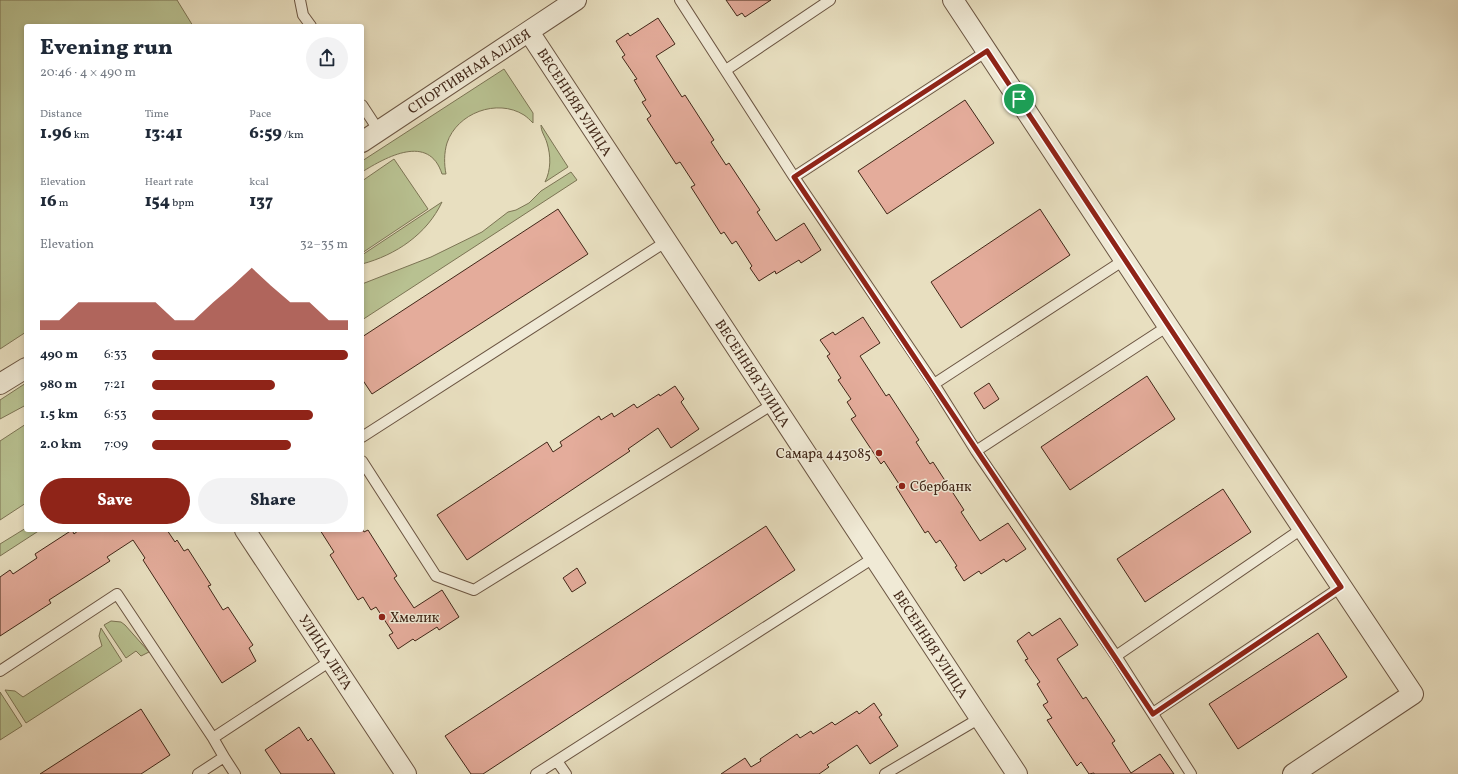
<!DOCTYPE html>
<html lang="en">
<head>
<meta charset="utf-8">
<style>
	:root { --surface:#fff; --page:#f2f2f3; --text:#1f2937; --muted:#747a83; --accent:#8f2418 }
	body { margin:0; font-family:Vollkorn,serif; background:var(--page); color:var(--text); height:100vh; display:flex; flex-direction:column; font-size:15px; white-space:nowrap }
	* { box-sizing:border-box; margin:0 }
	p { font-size:13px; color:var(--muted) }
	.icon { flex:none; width:22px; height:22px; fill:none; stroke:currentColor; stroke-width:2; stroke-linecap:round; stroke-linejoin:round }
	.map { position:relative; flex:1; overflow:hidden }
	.sheet { position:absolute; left:24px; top:24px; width:340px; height:508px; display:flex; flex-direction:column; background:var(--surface); border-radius:4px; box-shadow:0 2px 6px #0003 }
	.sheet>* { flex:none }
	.pin { position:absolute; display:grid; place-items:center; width:34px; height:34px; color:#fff; margin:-17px; border:2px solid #fff; border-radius:50%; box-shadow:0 1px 4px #0007 }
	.round { display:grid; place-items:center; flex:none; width:42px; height:42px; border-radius:21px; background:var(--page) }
	.summary { display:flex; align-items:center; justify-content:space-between; height:68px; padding:0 16px }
	h1 { font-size:22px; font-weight:800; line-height:30px }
	.metrics { display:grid; grid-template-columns:repeat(3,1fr); gap:6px; height:68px; padding:4px 16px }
	.metrics div { display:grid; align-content:center }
	.metrics b { font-size:17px; font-weight:800 }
	.metrics small { font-size:11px; font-weight:400 }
	.metrics p { font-size:11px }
	.chart { height:112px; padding:8px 16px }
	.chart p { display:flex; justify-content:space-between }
	.chart svg { width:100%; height:72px; margin-top:4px; fill:var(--accent); opacity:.7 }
	.primary-button { display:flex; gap:8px; margin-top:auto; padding:8px 16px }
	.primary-button a { flex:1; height:46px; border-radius:24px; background:var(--accent); color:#fff; font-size:16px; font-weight:800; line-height:46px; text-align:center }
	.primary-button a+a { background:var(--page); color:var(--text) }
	ul { padding:0 16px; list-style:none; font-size:13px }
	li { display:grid; grid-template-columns:64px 48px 1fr; align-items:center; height:30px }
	li i { height:10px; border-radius:5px; background:var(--accent) }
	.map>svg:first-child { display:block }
	.green { fill:#b8c191; stroke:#7c7454 }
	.building { fill:#e4ac9b; stroke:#412718 }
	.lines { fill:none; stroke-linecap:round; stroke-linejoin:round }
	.lane-casing { stroke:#6b5542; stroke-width:12 }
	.street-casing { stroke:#6b5542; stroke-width:22 }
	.lane { stroke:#f0ead6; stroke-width:10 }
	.street { stroke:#f0ead6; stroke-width:20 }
	.route-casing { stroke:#fff; stroke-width:8 }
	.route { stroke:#8f2418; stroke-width:5 }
	.poi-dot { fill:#8f2418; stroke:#f0ead6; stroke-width:1.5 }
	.labels { text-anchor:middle; stroke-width:3; stroke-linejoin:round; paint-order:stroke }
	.street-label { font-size:14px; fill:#412718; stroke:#f0ead6 }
	.poi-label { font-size:14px; fill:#412718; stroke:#f0ead6; text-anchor:start }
</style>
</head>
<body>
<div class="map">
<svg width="1458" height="774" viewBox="0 0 1458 774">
	<rect width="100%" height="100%" fill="#e8dfc0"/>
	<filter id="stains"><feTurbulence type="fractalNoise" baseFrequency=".005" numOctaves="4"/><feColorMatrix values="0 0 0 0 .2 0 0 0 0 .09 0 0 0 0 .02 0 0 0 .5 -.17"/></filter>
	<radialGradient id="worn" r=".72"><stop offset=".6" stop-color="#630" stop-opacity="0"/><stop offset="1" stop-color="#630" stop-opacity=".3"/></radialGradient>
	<path class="green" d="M0 0H177L193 26H26V332L0 349Z
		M504 69 533 113V123C530 120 527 117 524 115 497 98 457 113 447 143 444 153 444 164 446 174H442C429 133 386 157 362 172V161Z
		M541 125 568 167 545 182C551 170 551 156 547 143 545 136 541 132 541 125Z
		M394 159 428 209 362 253V181Z
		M571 172 577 180 362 320V284L431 257 482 232 508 212 516 210 529 203 541 191Z
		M442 202C427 234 396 255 362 264V255Z
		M26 383V405L0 419V400Z
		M26 424V503L0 520V441Z
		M26 528V530H40L0 556V544Z
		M111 621 121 622 125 625 149 652 141 656 136 651 126 658 104 625Z
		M101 628 122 661 26 723 5 690 15 691 23 697 102 646 99 636Z
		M0 692 22 726 0 740Z"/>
	<path class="building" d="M726 0H771L745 17 742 13 737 16Z
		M658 18 675 44 656 56 682 97 685 95 714 140 711 142 726 165 729 163 760 210 757 212 776 241 804 223 821 250 801 263 799 260 776 274 775 271 759 281 750 268 752 266 736 241 732 244 724 232 721 234 691 187 695 185 680 162 676 164 647 119 651 116 642 102 646 100 634 80 637 79 622 57 625 55 616 41 628 33 630 36Z
		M965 100 994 143 887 214 858 171Z
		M558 209 588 254 372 394 362 379V337Z
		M1040 209 1070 255 961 328 931 282Z
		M863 317 880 343 860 356 886 396 889 394 919 440 916 442 930 464 933 462 964 510 961 512 980 541 1008 523 1026 549 1006 562 1004 559 981 574 979 571 964 581 955 567 957 566 940 540 936 543 928 531 925 533 896 487 899 484 884 461 881 464 851 419 856 416 847 402 851 399 838 380 841 378 827 356 830 354 820 340 833 332 835 335Z
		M1147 376 1175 419 1070 490 1041 447Z
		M989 383 999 399 984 409 974 393Z
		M675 386 684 399 681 402 699 429 671 448 658 428 628 449 630 451 467 560 437 515 547 442 553 452 562 446 560 442 599 416 601 420 612 413 614 417 634 404 637 408 659 394 660 396Z
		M1223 489 1251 532 1145 602 1117 559Z
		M766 526 795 570 483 774H471L445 736Z
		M362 528 364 532 368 530 397 576 394 578 414 608 442 590 459 617 439 630 437 627 415 641 413 639 398 649 389 635 393 633 376 607 371 610 363 597 358 600 330 555 334 552 320 530H362Z
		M72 530 74 534 79 530H167L175 542 177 540 184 551 188 549 211 585 208 586 223 610 228 607 253 645 249 648 256 661 222 683 143 560 145 558 133 540 107 557 110 561 49 600 51 603 0 636V577L10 570 13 574 37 558 35 554Z
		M577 568 586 583 572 592 563 578Z
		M1060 618 1078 645 1057 659 1083 699 1086 697 1115 741 1112 743 1131 773 1160 754 1174 774H1094V773L1089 774 1081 762 1077 766 1047 720 1052 718 1043 705 1048 702 1037 684 1040 682 1025 660 1028 659 1017 641 1029 632 1032 636Z
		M1318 633 1347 677 1238 749 1209 704Z
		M874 703 882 715 879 717 898 746 870 764 857 745 827 765 829 767 819 774H721L745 758 751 767 761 761 760 759 797 734 800 738 811 731 813 734 832 722 835 725 857 711 859 714Z
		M141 709 170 755 141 774H40Z
		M299 727 308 741 311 738 335 774H281L265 750Z"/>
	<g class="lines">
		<defs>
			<path id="lane" d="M300 0 303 15 311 26
				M680 0 794 177 934 384 976 451 1116 656 1191 774
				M726 70 830 0
				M362 105 379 131
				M794 177 987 51
				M934 384 1124 260
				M362 437 667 241
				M976 451 1168 326
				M362 461 436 576 474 590 773 404
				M1116 656 1303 528
				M0 671 117 594 213 738
				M1153 713 1341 587
				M224 757 235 774
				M557 761 566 774
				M198 774 224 757 213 738 332 660
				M536 774 875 557
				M885 774 980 718"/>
			<path id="street" d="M953 0 1168 326 1413 694 1293 774
				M529 32 980 718 1017 774
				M362 142 576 0
				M0 384 26 368
				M245 530 406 774"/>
		</defs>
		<use href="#lane" class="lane-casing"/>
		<use href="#street" class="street-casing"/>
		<use href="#lane" class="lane"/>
		<use href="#street" class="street"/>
	</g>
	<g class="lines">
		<defs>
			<path id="route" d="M987 51 1341 587 1153 714 794 177Z"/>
		</defs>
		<use href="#route" class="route-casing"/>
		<use href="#route" class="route"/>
	</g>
	<g class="poi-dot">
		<circle cx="879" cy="453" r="4"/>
		<circle cx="902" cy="486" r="4"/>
		<circle cx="382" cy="617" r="4"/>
	</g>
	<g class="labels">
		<g class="street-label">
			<text transform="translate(469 71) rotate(-33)" y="5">СПОРТИВНАЯ АЛЛЕЯ</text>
			<text transform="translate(575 102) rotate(57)" y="5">ВЕСЕННЯЯ УЛИЦА</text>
			<text transform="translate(753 373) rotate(57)" y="5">ВЕСЕННЯЯ УЛИЦА</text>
			<text transform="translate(931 644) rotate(57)" y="5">ВЕСЕННЯЯ УЛИЦА</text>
			<text transform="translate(326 652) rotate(57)" y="5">УЛИЦА ЛЕТА</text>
		</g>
		<g class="poi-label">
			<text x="871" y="458" text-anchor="end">Самара 443085</text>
			<text x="910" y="491">Сбербанк</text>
			<text x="390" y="622">Хмелик</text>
		</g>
	</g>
	<rect width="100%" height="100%" filter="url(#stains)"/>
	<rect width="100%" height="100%" fill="url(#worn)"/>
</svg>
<div class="pin" style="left:1019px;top:99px;background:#1e9e55"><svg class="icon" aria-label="arrive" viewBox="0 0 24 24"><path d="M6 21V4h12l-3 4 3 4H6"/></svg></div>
<section class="sheet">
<div class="summary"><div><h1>Evening run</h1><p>20:46 · 4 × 490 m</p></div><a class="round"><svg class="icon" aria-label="share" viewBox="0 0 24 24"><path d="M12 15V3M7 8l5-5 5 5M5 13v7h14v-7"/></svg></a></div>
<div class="metrics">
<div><p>Distance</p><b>1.96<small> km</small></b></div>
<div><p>Time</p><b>13:41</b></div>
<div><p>Pace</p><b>6:59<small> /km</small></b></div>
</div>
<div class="metrics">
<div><p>Elevation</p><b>16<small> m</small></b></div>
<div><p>Heart rate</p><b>154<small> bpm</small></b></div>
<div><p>kcal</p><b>137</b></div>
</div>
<div class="chart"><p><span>Elevation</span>32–35 m</p>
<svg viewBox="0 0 160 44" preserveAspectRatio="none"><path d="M0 44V38L10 38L20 27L30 27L40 27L50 27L60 27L70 38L80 38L90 27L100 17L110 6L120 17L130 27L140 27L150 38L160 38V44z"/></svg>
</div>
<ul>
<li><b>490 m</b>6:33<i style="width:100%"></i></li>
<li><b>980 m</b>7:21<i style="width:63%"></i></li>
<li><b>1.5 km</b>6:53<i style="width:82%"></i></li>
<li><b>2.0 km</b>7:09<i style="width:71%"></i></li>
</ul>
<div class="primary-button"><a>Save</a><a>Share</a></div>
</section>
</div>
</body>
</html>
